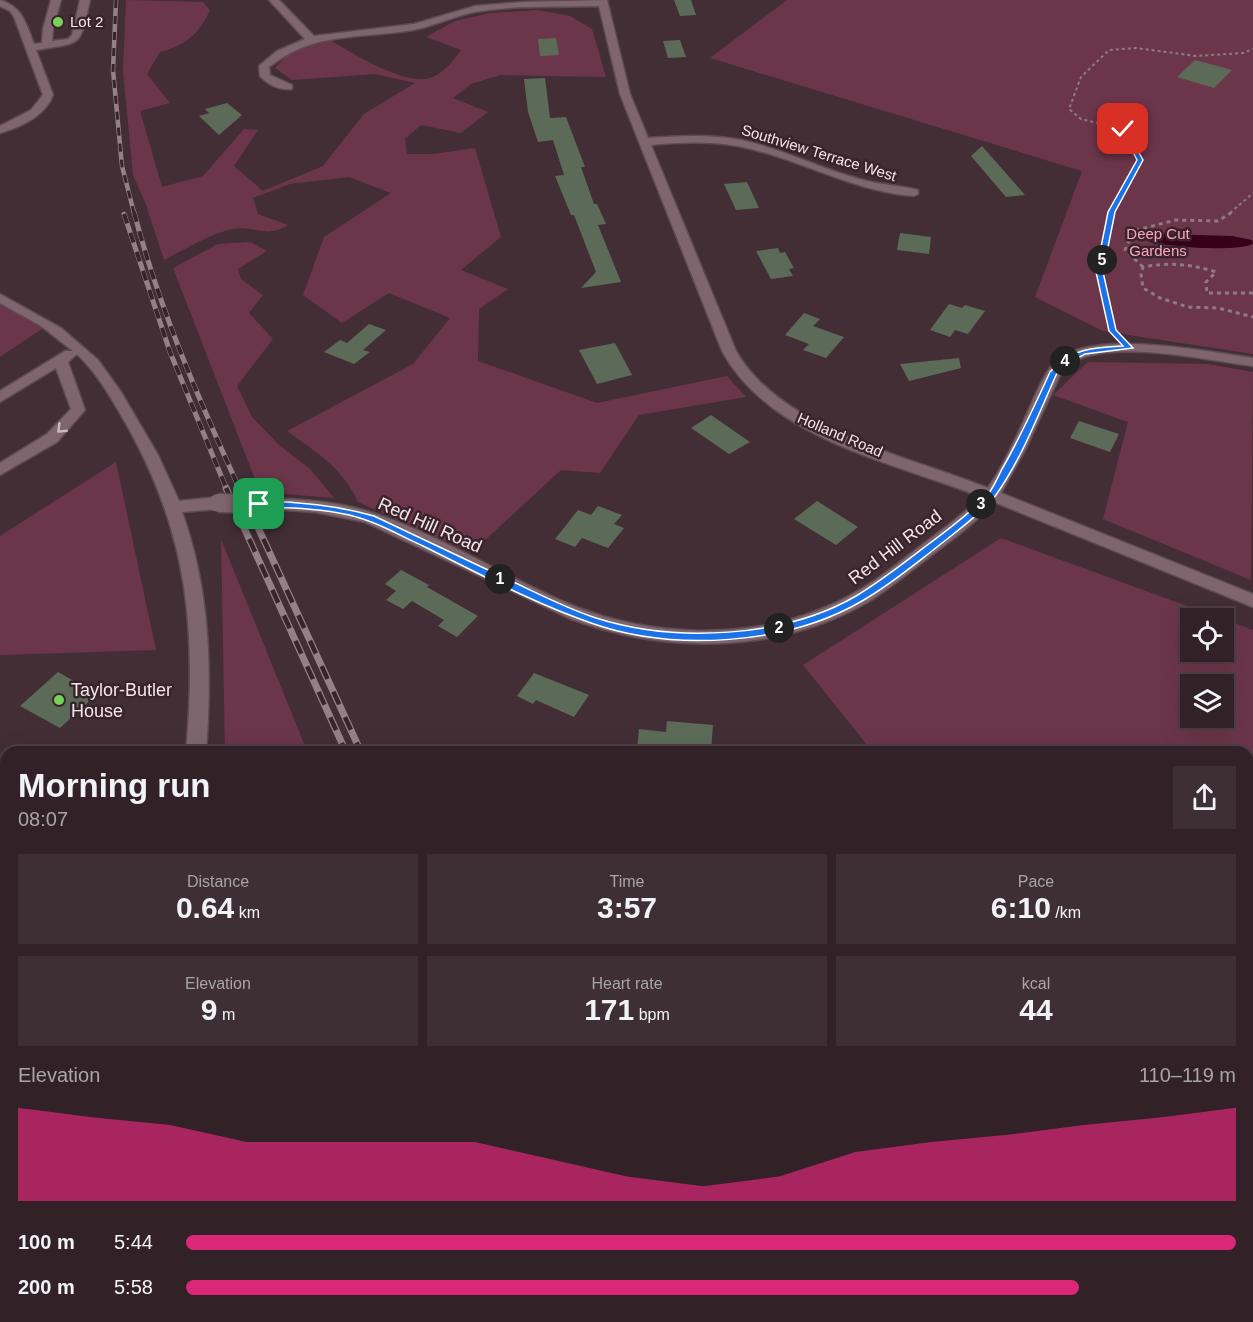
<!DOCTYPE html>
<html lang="en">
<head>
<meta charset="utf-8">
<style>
	:root { --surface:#322228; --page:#3d2f34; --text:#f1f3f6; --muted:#a8a4a8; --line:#4d3f45; --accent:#db2777 }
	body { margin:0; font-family:Arial,sans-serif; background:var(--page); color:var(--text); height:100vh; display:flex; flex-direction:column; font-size:22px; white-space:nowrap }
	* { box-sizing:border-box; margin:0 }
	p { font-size:20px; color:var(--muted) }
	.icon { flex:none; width:33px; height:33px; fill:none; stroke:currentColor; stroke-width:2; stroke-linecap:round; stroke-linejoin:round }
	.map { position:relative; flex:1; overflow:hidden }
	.sheet { position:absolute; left:0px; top:746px; width:1254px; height:578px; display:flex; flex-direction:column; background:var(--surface); border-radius:18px 18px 0 0; box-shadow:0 6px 24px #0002,0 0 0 2px var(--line) }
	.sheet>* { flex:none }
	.tools { position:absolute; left:1180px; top:608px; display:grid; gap:12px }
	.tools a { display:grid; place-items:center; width:54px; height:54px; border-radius:0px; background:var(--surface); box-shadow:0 6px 24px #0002,0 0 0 2px var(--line); font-size:30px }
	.pin { position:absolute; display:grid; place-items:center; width:51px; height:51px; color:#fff; margin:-26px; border-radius:12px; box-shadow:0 3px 9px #0006 }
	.km { position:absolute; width:30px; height:30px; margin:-15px; border-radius:50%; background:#222; color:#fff; font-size:16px; line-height:30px; text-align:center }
	.round { display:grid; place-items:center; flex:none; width:63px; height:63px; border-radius:0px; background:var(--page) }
	.summary { display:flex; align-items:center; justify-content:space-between; height:102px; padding:0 18px }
	h1 { font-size:33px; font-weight:700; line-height:45px }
	.metrics { display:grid; grid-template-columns:repeat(3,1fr); gap:9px; height:102px; padding:6px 18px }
	.metrics div { display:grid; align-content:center; border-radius:0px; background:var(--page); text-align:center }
	.metrics b { font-size:30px; font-weight:700 }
	.metrics small { font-size:16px; font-weight:400 }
	.metrics p { font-size:16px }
	.chart { height:168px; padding:12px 18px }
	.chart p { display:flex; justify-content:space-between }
	.chart svg { width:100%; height:108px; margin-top:6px; fill:var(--accent); opacity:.7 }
	ul { padding:0 18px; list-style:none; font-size:20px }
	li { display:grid; grid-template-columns:96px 72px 1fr; align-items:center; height:45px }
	li i { height:15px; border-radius:8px; background:var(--accent) }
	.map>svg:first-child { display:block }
	.green { fill:#6c364a; fill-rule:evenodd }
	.water { fill:#38001b }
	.building { fill:#5c6b58 }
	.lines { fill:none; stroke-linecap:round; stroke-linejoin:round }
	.minor-casing { stroke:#5e4b51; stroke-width:3 }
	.path-far1 { stroke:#8d7b81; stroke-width:2; stroke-dasharray:3 3; stroke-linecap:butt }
	.path { stroke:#8d7b81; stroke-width:3; stroke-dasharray:4 4; stroke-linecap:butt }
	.minor { fill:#7f666e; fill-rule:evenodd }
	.rail-far3-casing { stroke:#938187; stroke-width:4.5 }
	.rail-far2-casing { stroke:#938187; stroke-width:5 }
	.rail-far1-casing { stroke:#938187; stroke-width:7 }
	.rail-casing { stroke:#938187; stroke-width:8 }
	.rail-far3 { stroke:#39242b; stroke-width:3; stroke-dasharray:8; stroke-linecap:butt }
	.rail-far2 { stroke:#39242b; stroke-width:4; stroke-dasharray:10; stroke-linecap:butt }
	.rail-far1 { stroke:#39242b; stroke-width:4.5; stroke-dasharray:14; stroke-linecap:butt }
	.rail { stroke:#39242b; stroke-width:6; stroke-dasharray:17; stroke-linecap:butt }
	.minor-bridge-casing { stroke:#5e4b51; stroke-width:21; stroke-linecap:butt }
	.minor-bridge { stroke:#7f666e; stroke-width:18 }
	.oneway { stroke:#cab9be }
	.route { fill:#1a73e8; stroke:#fff; stroke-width:1.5 }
	.poi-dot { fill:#76d25a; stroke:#39242b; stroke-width:2 }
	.labels { text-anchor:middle; stroke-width:5; stroke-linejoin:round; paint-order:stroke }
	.far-poi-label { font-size:15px; fill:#f3e5e9; stroke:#39242b; text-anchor:start }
	.far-street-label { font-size:15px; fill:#f3e5e9; stroke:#39242b }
	.far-park-label { font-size:15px; fill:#ffa3c3; stroke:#39242b }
	.street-label { font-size:18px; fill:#f3e5e9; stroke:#39242b }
	.poi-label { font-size:18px; fill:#f3e5e9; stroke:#39242b; text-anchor:start }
</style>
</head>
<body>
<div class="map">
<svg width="1253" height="1322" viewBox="0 0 1253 1322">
	<rect width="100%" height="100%" fill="#432e35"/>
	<path class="green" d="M126 0 203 2 210 10C199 35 185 45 160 52L147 74 170 103 140 111 162 187 203 176 244 129 258 130 234 166 263 191 323 166 364 114 415 83 375 74 292 80 275 68 288 54 330 40C350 52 405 86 430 78 443 74 453 61 461 50L426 37 455 21 490 13 538 10 570 16 592 29 606 77 500 75 471 84 453 98 488 112 461 133 421 125 405 139 407 154H434L475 148 501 237 461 270 508 289 479 309 478 361 597 403 727 376 746 397 639 415 600 473 561 470 471 553 358 502C343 468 316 452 287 431L413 364 450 318 389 293 342 323 303 295 324 237 391 193 349 177 290 184 253 198 258 214 288 225C266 239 255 225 233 229 209 234 186 249 164 260L145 202 133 175 123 71Z
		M787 0H1253V354L1103 331 1035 297 1082 171 710 58Z
		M250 242 267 251 238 269 241 279 263 295 249 313 273 339 237 386 252 417 279 445 310 469 334 498 260 492 173 268 218 244Z
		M0 298 48 325 0 357Z
		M1088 362 1208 364 1253 372 1251 580 1103 519 1128 422 1053 395Z
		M116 462 156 650 0 655V536Z
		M1001 538 1220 618H1191V651H1224V619L1253 630V1322H711L709 1317H1248V752L872 751 803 665ZM1191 684H1224V717H1191Z
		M221 539 307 751H225Z
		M297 1317H547L549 1322H298Z"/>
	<path class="water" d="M1164 234 1232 236 1252 240 1253 244C1234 252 1171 247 1150 242L1146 235Z"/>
	<path class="building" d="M674 0H691L696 15 680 16Z
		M556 38 559 55 540 56 538 39Z
		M680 40 686 57 668 58 663 41Z
		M1195 60 1232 70 1214 88 1177 77Z
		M545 78 550 118 566 117 585 167H581L594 204H597L606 224 598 225 621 282 581 288 596 272 574 215H571L555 176 564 175 553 140 538 142 528 112 524 79Z
		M227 103 242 115 219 135 199 116 209 113 205 109Z
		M982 146 1025 195 1006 197 971 156Z
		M747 182 759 208 736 210 724 184Z
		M900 233 931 237 929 254 897 250Z
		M778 248 780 253 785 252 794 268 789 269 793 276 771 279 756 251Z
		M949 304 962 308 965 305 985 311 968 334 955 330 950 337 930 330Z
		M804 313 820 319 813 326 844 337 826 358 803 350 809 344 785 335Z
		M369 324 386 330 363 350 370 352 354 364 324 352 340 340 347 343Z
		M615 343 632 375 597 384 579 350Z
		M959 358 961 368 909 381 900 364Z
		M711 415 750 442 729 454 691 428Z
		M1079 421 1119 434 1110 452 1070 438Z
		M817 501 858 527 836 545 794 519Z
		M598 506 622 515 614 524 624 528 608 548 582 538 575 547 555 539 578 510 591 515Z
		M401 570 429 585 427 587 478 616 457 637 438 626 444 620 412 601 403 609 386 600 396 591 385 584Z
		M58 672 97 694 60 728 20 706Z
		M534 673 589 695 574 717 536 700 533 704 517 696Z
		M667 721 713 725 711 752 637 750 639 729 666 732Z"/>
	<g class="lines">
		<defs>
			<path id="minor" d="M0 0C23 7 26 24 34 44L42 43 43 29 51 0H61L53 29 52 41 68 39 72 35 80 0H90C79 48 84 42 36 50L53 95C45 116 21 127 0 133V126L31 110 43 95 14 17 10 11 0 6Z
				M269 0H279L314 36 414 24 475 6 523 2 607 0 630 94 648 138C679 136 710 134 741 140 782 149 819 168 859 179 879 185 899 185 918 190V194L914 196C850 191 799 158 738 146 709 141 680 142 651 145L736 351C781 430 908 456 988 488 1003 466 1014 442 1025 418 1033 401 1040 381 1052 365 1084 326 1208 352 1253 358V366C1207 360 1121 341 1079 359 1070 362 1064 369 1059 377L1025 450 1001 493 1253 594V607L994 502C975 524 951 540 928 558 908 573 888 590 866 603 777 654 666 654 571 619L365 522 315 512 253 508 251 504 253 500 259 498C298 499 339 501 376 514 443 537 504 576 569 604 647 637 748 641 826 607 860 593 889 571 918 548 939 532 962 516 981 497 893 462 771 440 722 351L620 94 599 6C558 7 515 5 475 12 454 16 434 26 413 30 360 39 314 31 269 67L270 75 292 85V89C280 91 267 84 260 76L259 66 277 51 305 39Z
				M0 294 61 328 98 360 121 392 158 455 179 501 218 497 224 499 226 503 224 507 218 509 182 512C210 590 212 669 206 752H186C197 631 188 536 129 429 114 403 99 375 77 354L68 362 85 410 57 442 0 475V463L47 434 71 409 56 368 0 402V391L65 351H73L41 326 0 303Z
				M0 1095H6V1119H0Z
				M6 1202V1235L0 1238V1205Z"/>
		</defs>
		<use href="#minor" class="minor-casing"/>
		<path class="path-far1" d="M1112 213 1140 160 1123 129 1081 119 1069 109 1081 77 1109 50 1136 48 1196 56 1243 53 1253 49
			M1230 213 1253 193"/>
		<path class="path" d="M1112 212 1100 272 1113 331 1116 335
			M1143 267 1125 250 1133 231 1176 220 1218 221 1232 212
			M1253 293H1207L1206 282 1216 272C1191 264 1169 262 1143 267L1141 274 1143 288 1160 298 1188 307 1218 308 1253 317"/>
		<use href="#minor" class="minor"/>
		<defs>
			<path id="rail-far3" d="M116 0 113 70 122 166 134 213"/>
			<path id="rail-far2" d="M134 212C159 308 199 400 240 490
				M124 214 170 352 227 490"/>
			<path id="rail-far1" d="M226 488 346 752
				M240 488 361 752"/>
			<path id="rail" d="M603 1317 606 1322
				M624 1317 627 1322"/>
		</defs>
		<use href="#rail-far3" class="rail-far3-casing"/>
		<use href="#rail-far2" class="rail-far2-casing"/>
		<use href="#rail-far1" class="rail-far1-casing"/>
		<use href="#rail" class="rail-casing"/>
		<use href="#rail-far3" class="rail-far3"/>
		<use href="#rail-far2" class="rail-far2"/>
		<use href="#rail-far1" class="rail-far1"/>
		<use href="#rail" class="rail"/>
		<defs>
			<path id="minor-bridge" d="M218 503 259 504"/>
		</defs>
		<use href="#minor-bridge" class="minor-bridge-casing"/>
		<use href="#minor-bridge" class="minor-bridge"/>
	</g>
	<defs><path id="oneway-chevron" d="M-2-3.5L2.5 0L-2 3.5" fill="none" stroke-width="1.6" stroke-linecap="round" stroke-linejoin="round" transform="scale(1.5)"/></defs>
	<use class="oneway" href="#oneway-chevron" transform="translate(61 429) rotate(136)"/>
	<path class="route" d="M1121 128H1125L1143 160 1115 212 1103 272 1116 330 1133 348 1085 354 1064 365 1057 373C1039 413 1022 458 996 495 983 513 949 537 932 551 909 569 887 587 862 601 787 645 673 652 591 623 533 603 478 573 423 546 399 535 375 521 349 515 319 508 289 508 259 507L255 504 259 501C299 502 335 505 374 516 417 536 461 557 505 578 535 592 565 608 596 618 675 643 784 638 856 596 881 581 904 563 926 546 945 532 974 510 989 493 994 486 998 477 1002 469 1020 438 1035 405 1050 372 1068 349 1096 347 1123 346L1109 331 1096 272 1108 212 1137 160Z"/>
	<g class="poi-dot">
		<circle cx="58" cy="22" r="6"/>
		<circle cx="59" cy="700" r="6"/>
	</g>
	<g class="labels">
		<g class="far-poi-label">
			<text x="70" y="27">Lot 2</text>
		</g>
		<g class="far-street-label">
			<text transform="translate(819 153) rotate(17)" y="5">Southview Terrace West</text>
			<text transform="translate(840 435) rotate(23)" y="5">Holland Road</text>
		</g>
		<g class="far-park-label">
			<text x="1158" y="239">Deep Cut<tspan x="1158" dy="17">Gardens</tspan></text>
		</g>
		<g class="street-label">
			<text transform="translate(430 525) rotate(24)" y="6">Red Hill Road</text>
			<text transform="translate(895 547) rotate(-37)" y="6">Red Hill Road</text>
		</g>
		<g class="poi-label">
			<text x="71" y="696">Taylor-Butler<tspan x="71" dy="21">House</tspan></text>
		</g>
	</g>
</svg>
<div class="tools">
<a><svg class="icon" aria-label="locate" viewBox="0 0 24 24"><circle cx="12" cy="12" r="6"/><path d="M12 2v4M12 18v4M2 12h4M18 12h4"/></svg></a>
<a><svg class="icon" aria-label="layers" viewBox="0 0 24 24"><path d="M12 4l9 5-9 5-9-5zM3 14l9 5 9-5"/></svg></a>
</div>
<div class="pin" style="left:259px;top:504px;background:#1e9e55"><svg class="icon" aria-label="arrive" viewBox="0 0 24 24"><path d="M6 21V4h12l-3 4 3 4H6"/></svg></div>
<div class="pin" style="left:1123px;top:129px;background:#d93025"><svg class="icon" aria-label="check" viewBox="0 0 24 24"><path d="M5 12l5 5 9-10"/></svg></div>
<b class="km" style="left:500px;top:579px">1</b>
<b class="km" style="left:779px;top:628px">2</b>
<b class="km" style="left:981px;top:504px">3</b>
<b class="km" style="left:1065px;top:361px">4</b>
<b class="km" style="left:1102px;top:260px">5</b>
<section class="sheet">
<div class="summary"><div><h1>Morning run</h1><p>08:07</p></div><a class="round"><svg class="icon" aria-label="share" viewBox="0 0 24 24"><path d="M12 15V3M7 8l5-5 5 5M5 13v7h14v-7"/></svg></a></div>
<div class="metrics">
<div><p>Distance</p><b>0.64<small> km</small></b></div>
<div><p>Time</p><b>3:57</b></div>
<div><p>Pace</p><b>6:10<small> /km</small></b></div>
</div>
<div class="metrics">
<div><p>Elevation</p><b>9<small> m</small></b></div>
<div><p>Heart rate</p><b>171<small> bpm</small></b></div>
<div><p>kcal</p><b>44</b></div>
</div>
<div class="chart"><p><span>Elevation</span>110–119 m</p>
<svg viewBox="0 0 160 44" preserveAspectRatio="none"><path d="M0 44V6L10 10L20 13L30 20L40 20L50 20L60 20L70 27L80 34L90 38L100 34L110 24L120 20L130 17L140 13L150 10L160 6V44z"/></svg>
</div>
<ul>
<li><b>100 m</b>5:44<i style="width:100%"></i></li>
<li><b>200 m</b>5:58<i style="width:85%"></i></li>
</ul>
</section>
</div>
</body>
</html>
